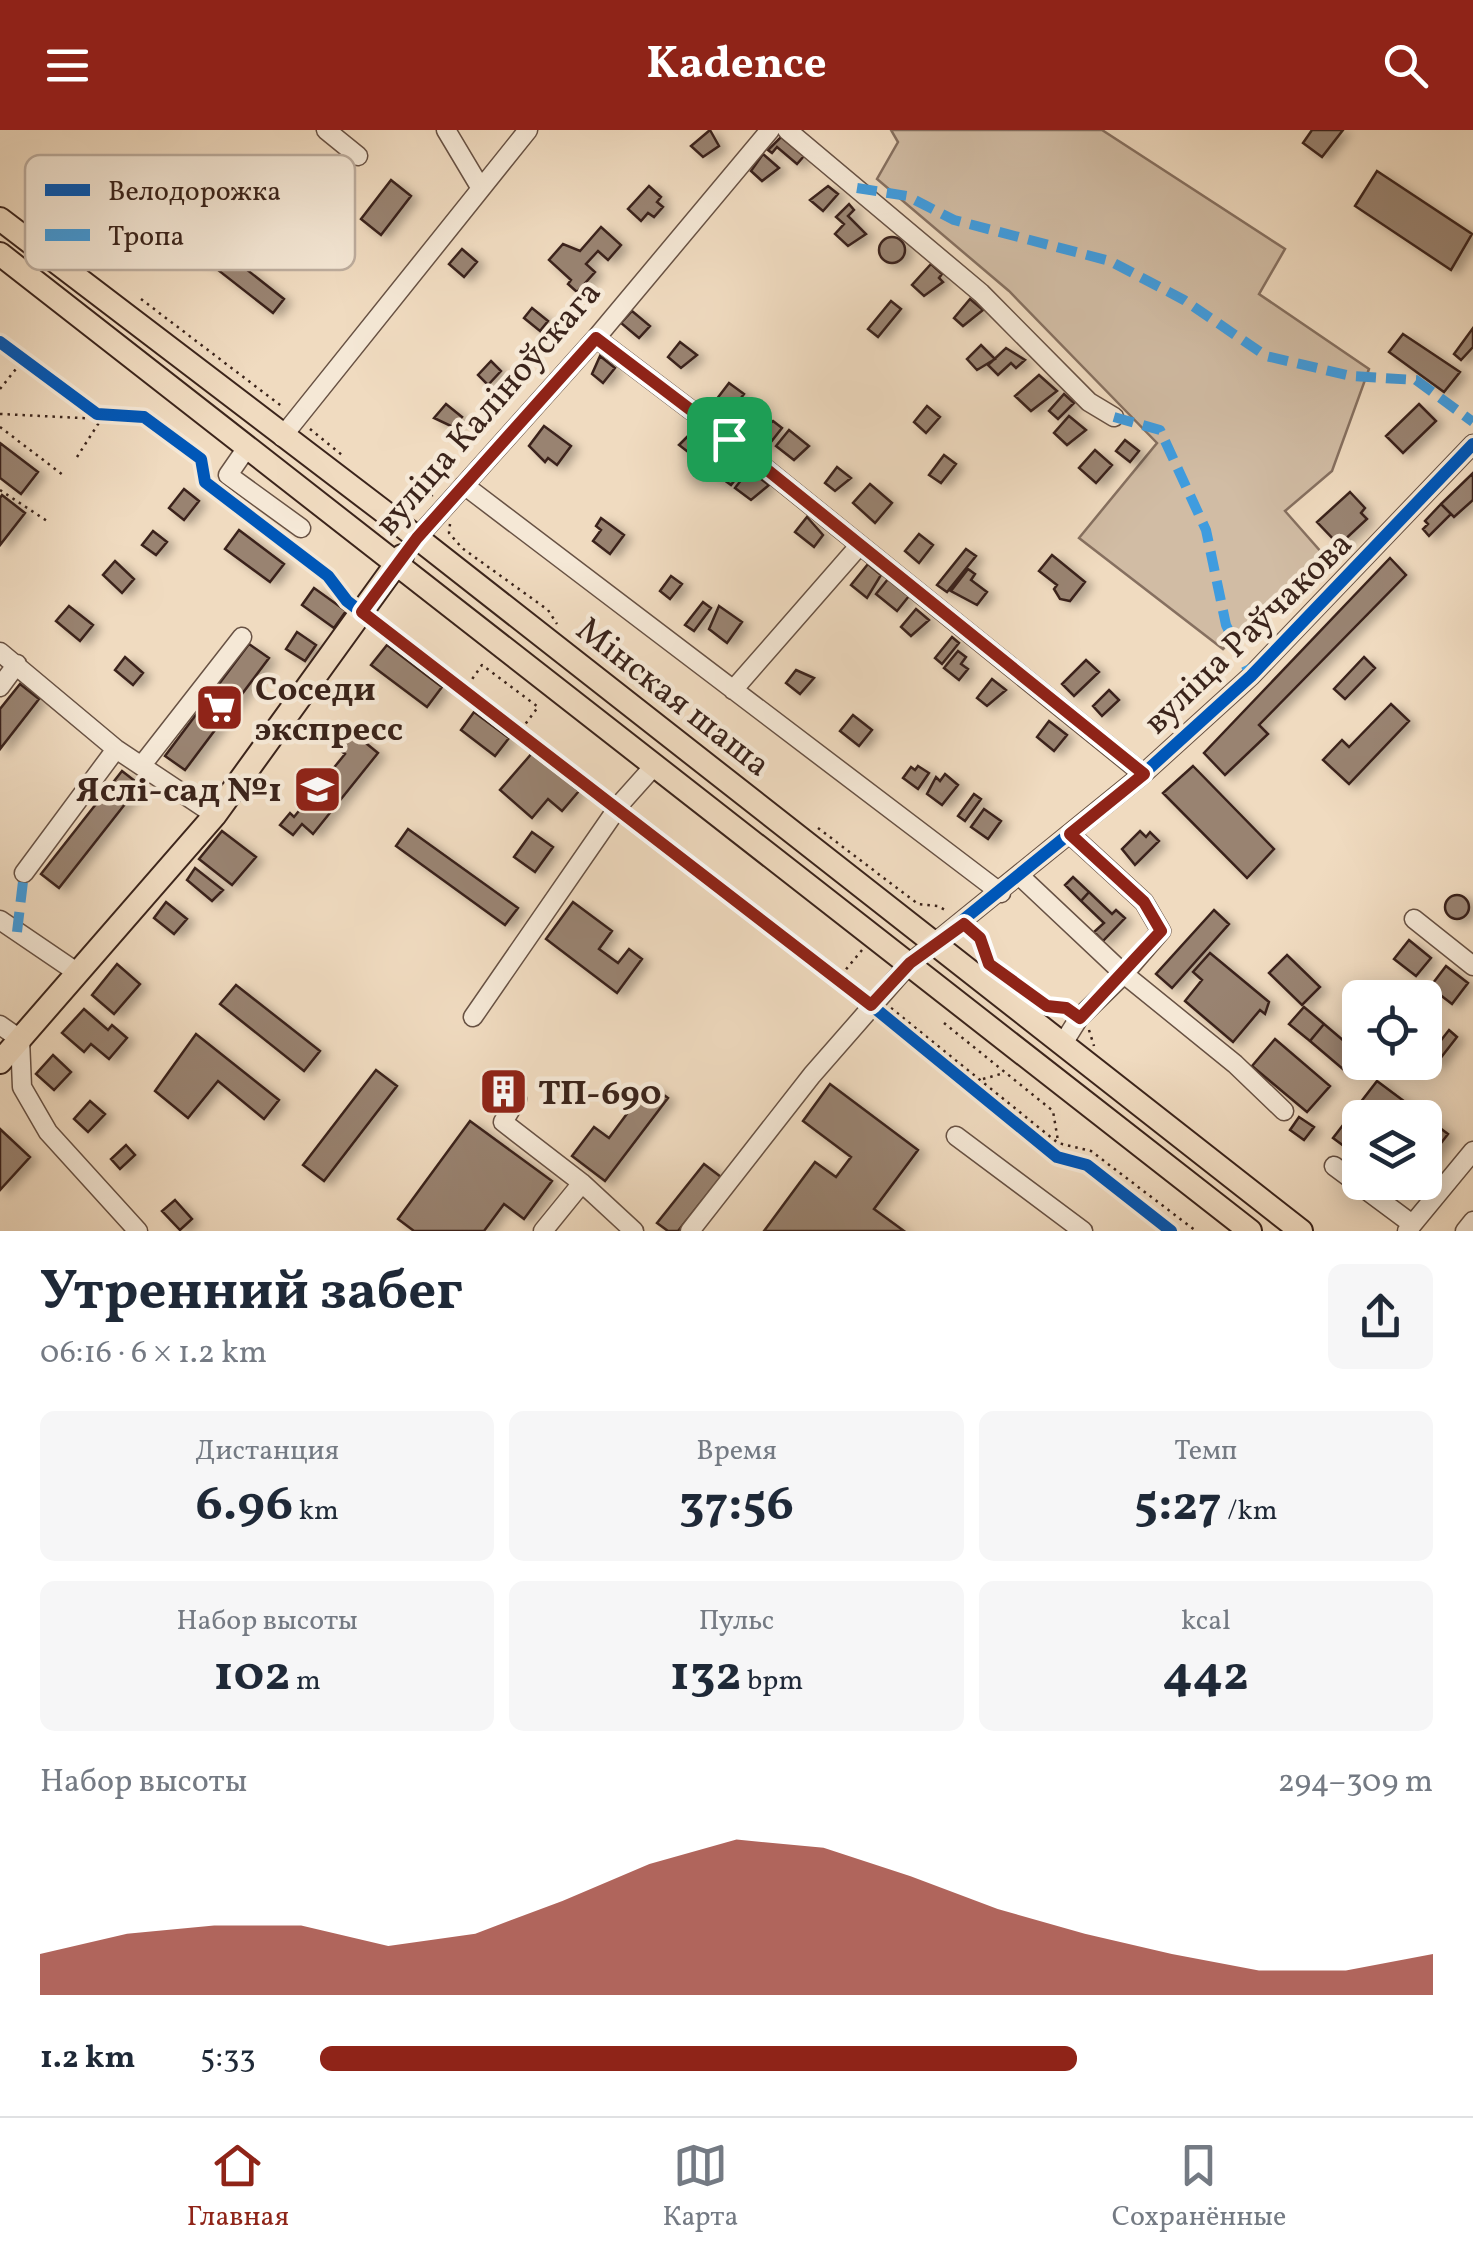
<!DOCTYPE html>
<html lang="ru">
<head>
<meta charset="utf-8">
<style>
	:root { --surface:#fff; --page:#f6f6f7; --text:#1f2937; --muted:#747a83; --line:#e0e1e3; --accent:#8f2418 }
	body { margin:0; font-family:Vollkorn,serif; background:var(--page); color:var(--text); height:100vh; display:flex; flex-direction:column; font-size:38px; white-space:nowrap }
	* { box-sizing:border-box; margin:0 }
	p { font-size:32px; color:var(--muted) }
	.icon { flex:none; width:55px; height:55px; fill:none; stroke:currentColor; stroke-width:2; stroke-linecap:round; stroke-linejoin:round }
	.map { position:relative; height:1101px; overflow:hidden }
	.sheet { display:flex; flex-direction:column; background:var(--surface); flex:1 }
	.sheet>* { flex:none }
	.buttons { position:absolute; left:1342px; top:850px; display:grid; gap:20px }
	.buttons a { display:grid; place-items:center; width:100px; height:100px; border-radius:15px; background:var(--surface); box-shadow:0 5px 25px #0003; font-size:50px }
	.pin { position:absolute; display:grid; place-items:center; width:85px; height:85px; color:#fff; margin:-42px; border-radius:20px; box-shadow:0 5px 15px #0006 }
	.round { display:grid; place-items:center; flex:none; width:105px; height:105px; border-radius:15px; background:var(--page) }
	.summary { display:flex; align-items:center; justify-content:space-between; height:170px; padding:0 40px }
	h1 { font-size:55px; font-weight:700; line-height:75px }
	.metrics { display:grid; grid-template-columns:repeat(3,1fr); gap:15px; height:170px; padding:10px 40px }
	.metrics div { display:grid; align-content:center; border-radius:15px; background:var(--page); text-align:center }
	.metrics b { font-size:50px; font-weight:700 }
	.metrics small { font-size:28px; font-weight:400 }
	.metrics p { font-size:28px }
	.chart { height:280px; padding:20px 40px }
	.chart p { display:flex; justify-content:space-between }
	.chart svg { width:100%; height:180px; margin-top:10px; fill:var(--accent); opacity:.7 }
	ul { padding:0 40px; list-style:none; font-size:32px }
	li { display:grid; grid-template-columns:160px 120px 1fr; align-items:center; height:75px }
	li i { height:25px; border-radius:12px; background:var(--accent) }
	header { display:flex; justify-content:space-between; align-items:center; height:130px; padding:0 40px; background:var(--accent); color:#fff; font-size:45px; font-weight:700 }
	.tab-bar { display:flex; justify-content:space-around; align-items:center; height:140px; border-top:2px solid var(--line); background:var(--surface); font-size:28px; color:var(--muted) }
	.tab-bar a { display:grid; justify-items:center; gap:5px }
	.tab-bar .on { color:var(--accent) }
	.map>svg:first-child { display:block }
	.green { fill:#d1bca4; stroke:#867060; stroke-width:2.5 }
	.building { fill:#998371; stroke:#3b241b; stroke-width:2.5; filter:url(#shadow) }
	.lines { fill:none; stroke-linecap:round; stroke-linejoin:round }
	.minor-casing { stroke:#685244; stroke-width:21 }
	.major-casing { stroke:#3b241b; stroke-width:26 }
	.path { stroke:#3b241b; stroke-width:2.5; stroke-dasharray:2.5 5; stroke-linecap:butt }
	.minor { stroke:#f5e8d6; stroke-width:18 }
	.major { stroke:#f0dbc0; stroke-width:22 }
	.quiet { stroke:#3f9cdf; stroke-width:10; stroke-dasharray:20 10; stroke-linecap:butt }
	.cycleway-casing { stroke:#f5e8d6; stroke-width:19 }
	.cycleway { stroke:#0057b8; stroke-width:12 }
	.route-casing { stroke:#fff; stroke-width:20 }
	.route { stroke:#8f2418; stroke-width:12 }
	.labels { text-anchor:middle; stroke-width:9; stroke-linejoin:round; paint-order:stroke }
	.street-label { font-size:35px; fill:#3b241b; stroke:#f5e8d6 }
	.poi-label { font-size:35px; font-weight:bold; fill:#3b241b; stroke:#f5e8d6; text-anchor:start }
	.key { fill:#f5e8d6; stroke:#bdad9e; stroke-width:2.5 }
	.key-label { font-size:28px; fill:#3b241b }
</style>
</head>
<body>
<header><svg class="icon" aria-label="menu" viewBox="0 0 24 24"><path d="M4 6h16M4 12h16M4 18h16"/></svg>Kadence<svg class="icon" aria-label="search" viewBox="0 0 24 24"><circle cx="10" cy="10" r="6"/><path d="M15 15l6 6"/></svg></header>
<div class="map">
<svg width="1473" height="1101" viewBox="0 0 1473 1101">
	<defs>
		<filter id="shadow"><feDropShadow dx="7" dy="4" stdDeviation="5" flood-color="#0004"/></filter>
	</defs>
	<rect width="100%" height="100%" fill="#f0dbc0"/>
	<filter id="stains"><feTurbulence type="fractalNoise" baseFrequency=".002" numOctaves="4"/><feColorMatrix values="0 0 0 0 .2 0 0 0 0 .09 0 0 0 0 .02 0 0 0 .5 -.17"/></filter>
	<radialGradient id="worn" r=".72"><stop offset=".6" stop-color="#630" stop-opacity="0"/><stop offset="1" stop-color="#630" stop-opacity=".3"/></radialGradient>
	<path class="green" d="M891 0H1102L1285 119 1259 164 1369 239 1332 341 1285 381 1322 423 1223 519 1079 408 1157 313 1009 161 877 49 898 12Z"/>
	<path class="building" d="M710 0 719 16 703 27 691 16Z
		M1312 0H1343L1322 27 1303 13Z
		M781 7 804 26 797 34 777 17 772 23 768 20Z
		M763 24 779 38 762 51 751 41Z
		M118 38 284 169 273 183 107 53Z
		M1377 41 1472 104 1451 140 1355 76Z
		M391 50 411 66 381 105 361 89Z
		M649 56 661 67 657 72 663 77 654 87 648 83 641 91 628 79Z
		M828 56 838 64 823 81 810 70Z
		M849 74 854 80 848 86 866 104 848 116 835 104 844 94 836 87Z
		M601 97 621 115 608 130 598 121 586 134 595 142 577 162 568 154 571 150 549 130 563 114 580 121Z
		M879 120a13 13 0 1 1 26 0a13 13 0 1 1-26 0Z
		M462 119 477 132 464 147 449 134Z
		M931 134 942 144 939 148 943 152 924 166 912 155Z
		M970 169 983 180 963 196 954 188Z
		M891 171 901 179 878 207 868 199Z
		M532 178 548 191 540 201 524 188Z
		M632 181 650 196 639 208 621 193Z
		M1473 198V217L1461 230 1454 224Z
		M1403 204 1460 242 1444 262 1389 222Z
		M680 212 697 225 681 238 668 227Z
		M981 215 995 229 977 240 967 229Z
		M1006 218 1025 230 1016 238 1011 233 998 245 988 235Z
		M600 226 615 238 603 253 592 244Z
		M491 231 501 241 488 255 478 245Z
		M1039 245 1057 261 1031 281 1015 266Z
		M729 253 744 264 735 276 730 272 726 278 716 270Z
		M1064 264 1074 273 1058 289 1049 281Z
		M446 274 462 287 453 297 434 288Z
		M1419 274 1436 291 1403 323 1386 306Z
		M927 276 940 287 926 303 914 292Z
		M1069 286 1086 300 1067 315 1054 303Z
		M773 291 782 298 767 317 753 307Z
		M544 296 571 316 557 335 548 328 545 332 529 316Z
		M789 300 809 316 794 330 776 316Z
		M693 301 704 309 692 325 679 315Z
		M1125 310 1139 321 1130 332 1116 321Z
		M0 313 38 342 21 364 0 348Z
		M1095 320 1112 335 1096 353 1079 338Z
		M727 321 737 334 731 341 738 346 731 355 713 342Z
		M944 325 956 334 941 353 929 345Z
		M837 337 851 348 835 361 825 353Z
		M749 340 769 355 751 370 735 358Z
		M1473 343V370L1454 387 1441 374Z
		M870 354 892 373 875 393 853 373Z
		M184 359 199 371 184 390 169 378Z
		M1350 362 1365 378 1361 383 1367 389 1339 415 1317 392Z
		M2 365 25 383 0 415V368Z
		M1441 374 1451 384 1429 406 1423 399 1428 394 1425 391Z
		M807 387 823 405 814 417 795 402Z
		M601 388 624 405 610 424 593 411 601 400 596 396Z
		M239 400 284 434 270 452 225 419Z
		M153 401 167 412 156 425 142 415Z
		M919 404 933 415 919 433 905 421Z
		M966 419 976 426 947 462 937 455Z
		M1052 425 1085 452 1070 471 1060 469 1054 459 1057 455 1039 441Z
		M1390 428 1406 445 1259 595 1268 604 1225 645 1204 623Z
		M115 431 134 449 122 463 103 445Z
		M868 434 881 445 867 468 851 455Z
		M968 439 975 444 971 450 987 462 977 475 951 461Z
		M671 446 682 454 670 469 660 461Z
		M888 449 909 466 897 481 876 464Z
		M314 458 346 481 334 498 302 475Z
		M703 472 711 478 694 501 685 495Z
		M69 476 93 495 80 511 56 491Z
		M719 476 742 492 727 513 709 499Z
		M916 479 929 490 911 506 901 497Z
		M297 502 316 515 305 531 286 519Z
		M952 507 959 513 942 534 935 528Z
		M249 514 269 528 185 640 165 626Z
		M387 515 442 557 427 577 371 535Z
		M958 521 966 527 961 534 968 539 959 550 944 538Z
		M125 527 143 543 133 555 115 540Z
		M1364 527 1375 538 1345 569 1334 559Z
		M1086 530 1099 542 1074 566 1062 554Z
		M796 540 814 548 800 564 786 553Z
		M992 549 1006 560 987 576 977 568Z
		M20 554 39 569 0 619V579Z
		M1109 560 1119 570 1102 586 1093 576Z
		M1391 574 1409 591 1349 654 1323 630 1342 610 1349 617Z
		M474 582 509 608 495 626 461 600Z
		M853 585 872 600 859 616 840 601Z
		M1049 591 1067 605 1054 621 1037 607Z
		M351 601 378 623 313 704 302 694 293 705 280 695 290 683 294 687 345 624 338 618Z
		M533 622 579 661 562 681 548 669 532 688 500 660Z
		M918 636 929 643 918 659 903 648 911 637 915 640Z
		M1193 636 1274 719 1247 748 1163 663Z
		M122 641 140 655 59 758 41 744Z
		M945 644 958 655 942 675 927 664 936 647 940 651Z
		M974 664 981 669 965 691 958 686Z
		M984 679 1001 691 988 709 971 697Z
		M408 699 518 778 505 795 396 716Z
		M222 701 256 727 232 755 199 729Z
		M1140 701 1146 707 1150 702 1159 711 1135 735 1122 719Z
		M532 702 553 717 535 742 514 727Z
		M195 738 223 760 212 771 187 750Z
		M1073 747 1089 762 1081 771 1065 755Z
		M1089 762 1112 784 1116 780 1125 788 1103 811 1094 802 1104 793 1081 771Z
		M1445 777a12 12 0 1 1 24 0a12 12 0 1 1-24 0Z
		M166 772 187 789 174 804 154 788Z
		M573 772 612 801 599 819 618 833 629 819 642 829 617 863 546 809Z
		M1214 780 1229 794 1172 858 1156 844Z
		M1409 810 1431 828 1416 846 1394 829Z
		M1210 823 1269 872 1265 884 1260 880 1233 912 1185 871 1202 850 1193 842Z
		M1287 825 1320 857 1302 875 1269 843Z
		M117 834 140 854 114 884 92 865Z
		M1446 836 1468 853 1452 874 1430 857Z
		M236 855 320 921 304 941 220 874Z
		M1304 877 1324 894 1310 911 1289 894Z
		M84 879 108 900 112 895 127 908 109 929 91 914 84 922 62 903Z
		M1324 894 1358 923 1344 940 1310 911Z
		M1449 900 1457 907 1436 934 1428 927Z
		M196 904 279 970 264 989 218 951 188 988 155 961Z
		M1275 909 1330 956 1307 982 1252 936Z
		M53 925 71 942 54 960 36 944Z
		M376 940 397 956 324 1051 303 1035Z
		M504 950 514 958 501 974 492 967Z
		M1377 951 1448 1004 1425 1034V988H1360V1028L1333 1008Z
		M649 954 668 968 605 1051 572 1026 594 997 609 1008Z
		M830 954 918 1020 874 1079 904 1101H764L815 1032 836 1047 851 1027 803 991Z
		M90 971 105 984 88 1002 74 989Z
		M1299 987 1314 997 1304 1010 1290 1000Z
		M470 991 552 1051 524 1089 504 1074 484 1101H414L398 1089Z
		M0 999 30 1027 0 1060Z
		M126 1015 135 1025 120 1039 111 1029Z
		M704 1034 721 1047 678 1101H668L657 1093Z
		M175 1070 192 1089 180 1100 162 1081Z"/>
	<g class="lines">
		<defs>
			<path id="minor" d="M326 0 358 26
				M446 0 480 57
				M787 0 981 163 1089 272 1114 287
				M596 208 729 309 1143 644
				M282 307 528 0
				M246 319 228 345 301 398
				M464 355 1001 763
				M417 408 596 208 770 0
				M0 522 116 619 215 685
				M0 557 17 534
				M733 560 859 416
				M142 635 242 507
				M24 743 116 619
				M1021 747 1124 844 1161 801 1144 772 1070 704
				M1414 789 1473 836
				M0 790 75 841
				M473 887 621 673 655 635
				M0 895 20 909 22 957 48 1002 138 1101
				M1062 915 1079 888 1124 844 1235 934 1284 981
				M517 969 503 992 582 1053 634 1101
				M956 1006 1083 1101
				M1334 1036 1412 1094
				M543 1101 582 1053
				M690 1101 812 945 910 833 1143 644 1251 546 1473 314
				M1407 1101 1473 1021
				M1465 1101 1473 1091"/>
			<path id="major" d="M0 89 383 381 1301 1101
				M0 124 1250 1101
				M0 932 215 685 402 426"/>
		</defs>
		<use href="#minor" class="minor-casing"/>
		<use href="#major" class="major-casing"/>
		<path class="path" d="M141 169 284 278
			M0 204 100 278 144 281 206 326 213 353
			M0 259 27 225
			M0 284 102 289 110 281
			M0 297 63 345
			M310 299 342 325
			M77 327 100 291
			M0 360 47 391
			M403 374 433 365
			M450 394 449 403 462 418 548 480 557 494
			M271 397 330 442 352 466
			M378 486 609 665
			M468 555 482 535 538 577 524 596
			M632 682 843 843
			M818 698 918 774 938 776 947 781
			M973 801 980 808 989 834
			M862 820 843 843 864 859
			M1020 856 1047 876 1065 878
			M891 878 1058 1013 1091 1021 1196 1101
			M944 893 1053 981 1058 1011
			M1089 900 1094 916
			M983 949 1004 943"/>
		<use href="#minor" class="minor"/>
		<use href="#major" class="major"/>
		<path class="quiet" d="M857 58 907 66 954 90 1110 131 1184 170 1266 226 1351 246 1416 250 1473 292
			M1114 287 1160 300 1206 400 1226 495 1251 546
			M17 802 24 743"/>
		<defs>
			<path id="cycleway" d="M0 212 97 284 144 287 201 329 205 352 328 446 347 471 871 875 1057 1027 1087 1035 1171 1101
				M910 833 1143 644 1251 546 1473 314"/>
		</defs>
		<use href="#cycleway" class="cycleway-casing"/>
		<use href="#cycleway" class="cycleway"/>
	</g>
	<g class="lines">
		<defs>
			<path id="route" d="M596 208 729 309 1144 644 1070 704 1144 772 1161 801 1080 888 1066 878 1047 876 989 834 980 808 964 794 910 833 871 875 362 482 417 408Z"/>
		</defs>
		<use href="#route" class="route-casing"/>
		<use href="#route" class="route"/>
	</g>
	<defs>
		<symbol id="supermarket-square" viewBox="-11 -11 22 22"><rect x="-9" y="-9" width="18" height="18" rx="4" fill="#8f2418" stroke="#f5e8d6"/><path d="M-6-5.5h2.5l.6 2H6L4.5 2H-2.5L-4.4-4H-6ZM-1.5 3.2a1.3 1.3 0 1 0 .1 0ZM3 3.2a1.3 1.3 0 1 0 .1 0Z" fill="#fff"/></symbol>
		<symbol id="school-square" viewBox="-11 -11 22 22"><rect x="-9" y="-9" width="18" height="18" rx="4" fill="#8f2418" stroke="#f5e8d6"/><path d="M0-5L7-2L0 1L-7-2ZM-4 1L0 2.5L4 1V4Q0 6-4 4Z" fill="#fff"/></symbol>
		<symbol id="building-square" viewBox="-11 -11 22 22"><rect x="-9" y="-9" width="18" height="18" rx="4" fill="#8f2418" stroke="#f5e8d6"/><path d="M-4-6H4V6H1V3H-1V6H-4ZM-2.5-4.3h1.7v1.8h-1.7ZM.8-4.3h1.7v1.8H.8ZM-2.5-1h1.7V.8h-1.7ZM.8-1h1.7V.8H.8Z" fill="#fff"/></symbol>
	</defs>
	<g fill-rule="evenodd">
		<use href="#supermarket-square" x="192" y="550" width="55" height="55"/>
		<use href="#school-square" x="290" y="632" width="55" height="55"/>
		<use href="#building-square" x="476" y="934" width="55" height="55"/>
	</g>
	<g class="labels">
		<g class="street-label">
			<text transform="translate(487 277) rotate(-49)" y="12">вуліца Каліноўскага</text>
			<text transform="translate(1247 502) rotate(-44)" y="12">вуліца Раўчакова</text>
			<text transform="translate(674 566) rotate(38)" y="12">Мінская шаша</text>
		</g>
		<g class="poi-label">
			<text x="255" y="570">Соседи<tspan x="255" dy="40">экспресс</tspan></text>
			<text x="282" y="671" text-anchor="end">Яслі-сад №1</text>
			<text x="538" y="974">ТП-690</text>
		</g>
	</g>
	<rect x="25" y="25" width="330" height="115" rx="15" class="key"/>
	<rect x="45" y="54" width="45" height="12" fill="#0057b8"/>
	<rect x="45" y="99" width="45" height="12" fill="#3f9cdf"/>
	<g class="key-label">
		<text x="108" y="70">Велодорожка</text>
		<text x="108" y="115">Тропа</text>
	</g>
	<rect width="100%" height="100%" filter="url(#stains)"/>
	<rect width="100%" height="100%" fill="url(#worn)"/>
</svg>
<div class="buttons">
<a><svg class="icon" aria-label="locate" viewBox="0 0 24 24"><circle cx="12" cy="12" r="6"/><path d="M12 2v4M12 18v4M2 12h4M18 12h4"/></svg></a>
<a><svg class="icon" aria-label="layers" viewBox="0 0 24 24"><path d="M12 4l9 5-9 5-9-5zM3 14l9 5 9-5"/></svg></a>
</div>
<div class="pin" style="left:729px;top:309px;background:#1e9e55"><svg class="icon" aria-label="arrive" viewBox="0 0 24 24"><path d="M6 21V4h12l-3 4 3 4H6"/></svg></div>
</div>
<section class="sheet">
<div class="summary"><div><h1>Утренний забег</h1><p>06:16 · 6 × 1.2 km</p></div><a class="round"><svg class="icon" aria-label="share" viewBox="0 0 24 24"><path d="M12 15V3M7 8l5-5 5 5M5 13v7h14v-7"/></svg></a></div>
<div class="metrics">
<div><p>Дистанция</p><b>6.96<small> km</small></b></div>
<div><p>Время</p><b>37:56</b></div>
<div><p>Темп</p><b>5:27<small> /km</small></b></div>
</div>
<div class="metrics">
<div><p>Набор высоты</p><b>102<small> m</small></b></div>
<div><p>Пульс</p><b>132<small> bpm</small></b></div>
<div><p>kcal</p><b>442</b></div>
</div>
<div class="chart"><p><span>Набор высоты</span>294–309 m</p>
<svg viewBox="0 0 160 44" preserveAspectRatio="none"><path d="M0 44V34L10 29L20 27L30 27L40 32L50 29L60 21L70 12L80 6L90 8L100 15L110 23L120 29L130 34L140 38L150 38L160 34V44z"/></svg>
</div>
<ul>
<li><b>1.2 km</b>5:33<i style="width:68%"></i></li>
</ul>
</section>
<nav class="tab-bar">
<a class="on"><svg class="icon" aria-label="home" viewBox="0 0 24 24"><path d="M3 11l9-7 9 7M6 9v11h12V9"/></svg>Главная</a>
<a><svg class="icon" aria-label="map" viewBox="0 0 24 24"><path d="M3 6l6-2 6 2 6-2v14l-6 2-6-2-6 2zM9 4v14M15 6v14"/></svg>Карта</a>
<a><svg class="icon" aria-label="saved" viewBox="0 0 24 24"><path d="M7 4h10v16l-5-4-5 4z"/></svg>Сохранённые</a>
</nav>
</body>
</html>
